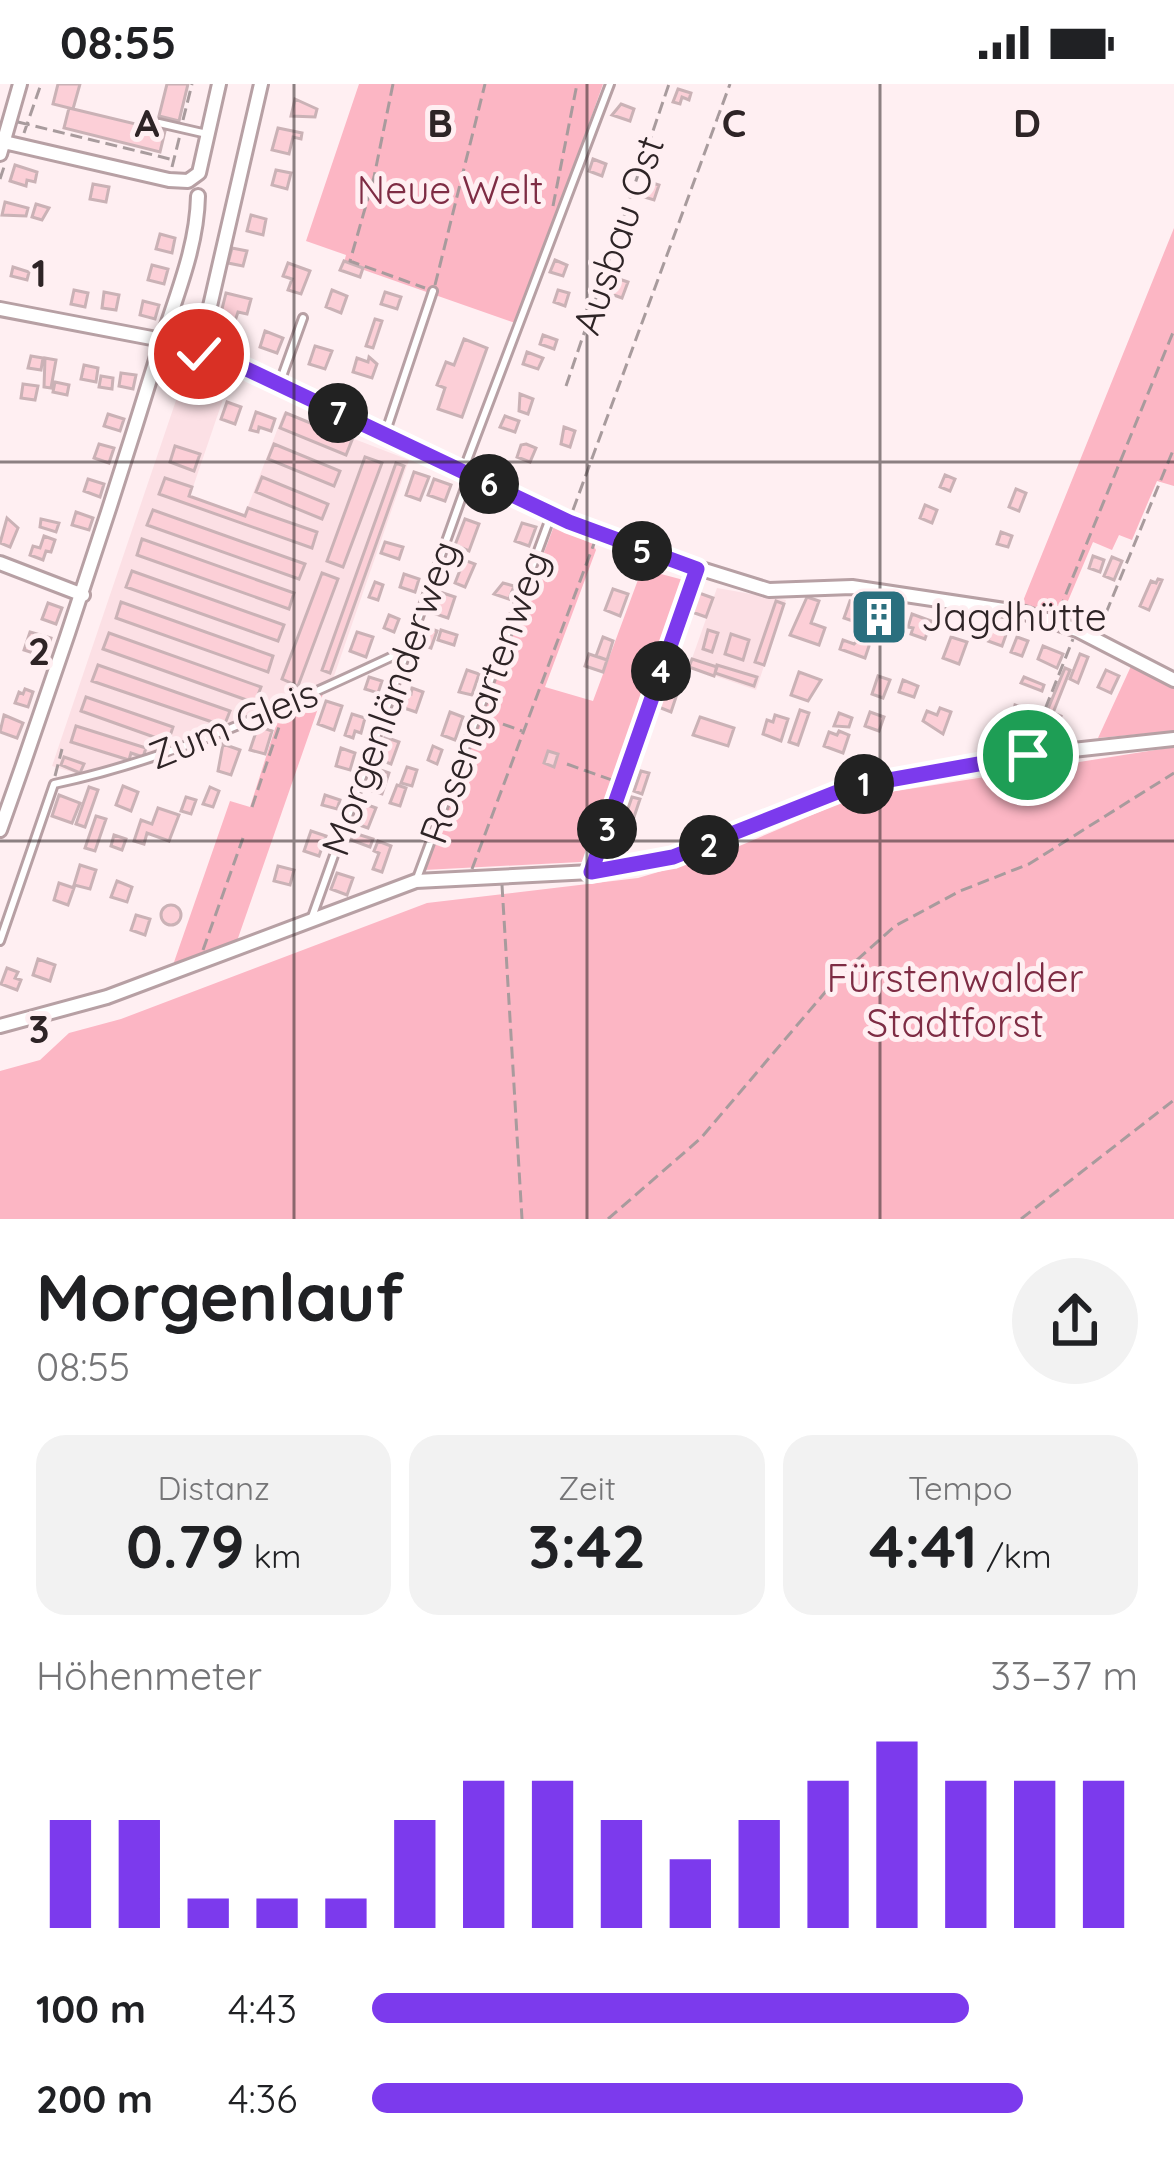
<!DOCTYPE html>
<html lang="de">
<head>
<meta charset="utf-8">
<style>
	:root { --surface:#fff; --page:#f2f2f2; --text:#202124; --muted:#757577; --accent:#7c3aed }
	body { margin:0; font-family:Quicksand,sans-serif; background:var(--page); color:var(--text); height:100vh; display:flex; flex-direction:column; font-size:45px; white-space:nowrap }
	* { box-sizing:border-box; margin:0 }
	p { font-size:39px; color:var(--muted) }
	.icon { flex:none; width:66px; height:66px; fill:none; stroke:currentColor; stroke-width:2; stroke-linecap:round; stroke-linejoin:round }
	.map { position:relative; height:1135px; overflow:hidden }
	.drawer { display:flex; flex-direction:column; background:var(--surface); flex:1 }
	.drawer>* { flex:none }
	.pin { position:absolute; display:grid; place-items:center; width:102px; height:102px; color:#fff; margin:-51px; border:6px solid #fff; border-radius:50%; box-shadow:0 3px 12px #0007 }
	.km { position:absolute; width:60px; height:60px; margin:-30px; border-radius:50%; background:#222; color:#fff; font-size:33px; line-height:60px; text-align:center }
	.round { display:grid; place-items:center; flex:none; width:126px; height:126px; border-radius:63px; background:var(--page) }
	.summary { display:flex; align-items:center; justify-content:space-between; height:204px; padding:0 36px }
	h1 { font-size:66px; font-weight:700; line-height:90px }
	.metrics { display:grid; grid-template-columns:repeat(3,1fr); gap:18px; height:204px; padding:12px 36px }
	.metrics div { display:grid; align-content:center; border-radius:30px; background:var(--page); text-align:center }
	.metrics b { font-size:60px; font-weight:700 }
	.metrics small { font-size:33px; font-weight:400 }
	.metrics p { font-size:33px }
	.chart { height:336px; padding:24px 36px }
	.chart p { display:flex; justify-content:space-between }
	.chart svg { width:100%; height:216px; margin-top:12px; stroke:var(--accent); stroke-width:6 }
	ul { padding:0 36px; list-style:none; font-size:39px }
	li { display:grid; grid-template-columns:192px 144px 1fr; align-items:center; height:90px }
	li i { height:30px; border-radius:15px; background:var(--accent) }
	.status { display:flex; justify-content:space-between; align-items:center; height:84px; padding:0 60px; background:var(--surface); direction:ltr }
	.status svg { height:33px; fill:currentColor }
	.map>svg:first-child { display:block }
	.built { fill:#fce0e5 }
	.green { fill:#fcb6c4 }
	.building { fill:#fccfd7; stroke:#cab2b6; stroke-width:3 }
	.lines { fill:none; stroke-linecap:round; stroke-linejoin:round }
	.lane-casing { stroke:#b7a0a4; stroke-width:12 }
	.street-casing { stroke:#b7a0a4; stroke-width:18 }
	.path { stroke:#a89b9d; stroke-width:3; stroke-dasharray:12 6; stroke-linecap:butt }
	.lane { stroke:#fff; stroke-width:6 }
	.street { stroke:#fff; stroke-width:12 }
	.route-casing { stroke:#fff; stroke-width:24 }
	.route { stroke:#7c3aed; stroke-width:15 }
	.grid { fill:none; stroke:#2e2426; stroke-width:3; stroke-opacity:0.55 }
	.labels { text-anchor:middle; stroke-width:10; stroke-linejoin:round; paint-order:stroke }
	.park-label { font-size:39px; fill:#7e2c44; stroke:#ffeff2 }
	.street-label { font-size:39px; fill:#2e2426; stroke:#ffeff2 }
	.poi-label { font-size:39px; fill:#2e2426; stroke:#ffeff2; text-anchor:start }
	.grid-label { font-size:39px; text-anchor:middle; font-weight:bold; fill:#2e2426; stroke:#ffeff2; stroke-width:10; stroke-linejoin:round; paint-order:stroke }
</style>
</head>
<body>
<div class="status"><b>08:55</b><svg viewBox="0 0 49 12"><path d="M0 12V9h3v3zM5 12V6h3v6zM10 12V3h3v9zM15 12V0h3v12zM26 1h20v11H26zM47 4h2v5h-2z"/></svg></div>
<div class="map">
<svg width="1174" height="1135" viewBox="0 0 1174 1135">
	<rect width="100%" height="100%" fill="#ffeff2"/>
	<path class="built" d="M199 277 233 286 190 412 245 430 284 328 409 376 333 595 225 645 150 672 82 691 52 682 188 281Z
		M717 504 786 516 756 606 689 583Z"/>
	<path class="green" d="M359 0H603L518 240 344 179 346 171 306 157Z
		M1174 144V402L1157 397 1132 456 1119 451 1112 466 1093 458 1062 531 1021 522Z
		M554 442 593 460 596 466 545 603 593 617 642 485 695 499 599 777 424 786Z
		M1132 580 1174 604V647L1098 654Z
		M323 610 237 857 173 881 230 717 250 723 280 629Z
		M1174 663V1135H0V987L40 976 69 949 121 935 427 819 638 794 723 769 852 714Z"/>
	<path class="building" d="M58 0H80L73 25 53 20Z
		M167 0H188L179 37 159 32Z
		M678 5 691 9 689 16 682 13 680 20 673 18Z
		M295 15 317 25 315 33 291 32Z
		M621 20 634 25 630 37 612 31Z
		M69 24 165 47 160 68 64 44Z
		M278 44 302 49 301 55 293 53 289 70 272 66Z
		M593 75 606 80 602 92 589 87Z
		M15 81 37 88 35 98 27 96 26 102 10 97Z
		M276 86 291 89 287 105 272 101Z
		M646 97 659 101 654 116 641 112Z
		M93 100 109 103 106 118 90 115Z
		M5 118 28 124 26 132 2 131Z
		M36 120 49 124 42 136 32 133Z
		M251 131 266 135 263 151 247 147Z
		M160 150 175 154 172 169 156 165Z
		M232 164 247 167 243 182 228 179Z
		M555 176 567 181 563 192 550 188Z
		M344 177 363 184 360 193 340 186Z
		M288 179 310 187 301 210 288 206 292 195 283 192Z
		M152 181 168 185 164 200 148 196Z
		M13 183 29 188 27 196 11 192Z
		M616 194 628 198 622 214 611 210Z
		M74 206 88 209 85 223 71 220Z
		M332 206 347 212 341 229 326 223Z
		M558 206 569 209 565 222 554 218Z
		M104 208 119 211 116 226 102 224Z
		M385 208 401 213 397 225 381 220Z
		M226 209 251 215 247 230 238 228 235 237 220 233Z
		M143 217 159 221 155 235 140 231Z
		M375 235 382 237 373 264 366 262Z
		M265 247 283 254 277 269 260 263Z
		M543 251 557 256 554 265 540 260Z
		M464 255 487 264 462 333 438 325 445 304 437 301 446 278 454 281Z
		M315 262 332 267 325 285 309 280Z
		M527 268 543 274 538 285 523 280Z
		M31 272 43 274 41 286 28 284Z
		M369 273 377 280 372 294 353 288 357 274 368 278Z
		M45 274 56 276 51 304 44 303Z
		M84 281 98 284 96 298 81 295Z
		M121 289 136 291 133 305 119 302Z
		M101 292 113 294 112 305 99 303Z
		M55 298 69 301 67 311 53 308Z
		M23 300 38 302 35 316 21 314Z
		M520 310 533 315 528 330 519 327Z
		M227 318 241 323 235 340 221 335Z
		M256 328 275 335 271 347 259 343 258 348 250 346Z
		M286 329 352 356 346 371 280 344Z
		M108 330 124 335 120 347 104 342Z
		M505 332 519 337 515 348 500 343Z
		M564 343 575 347 570 363 561 360Z
		M99 360 114 364 109 379 94 374Z
		M274 360 340 387 334 402 268 375Z
		M526 360 536 364 530 378 517 373 521 361Z
		M175 362 200 370 194 387 170 378Z
		M365 373 382 379 343 483 327 477Z
		M396 379 404 382 330 589 322 586Z
		M414 388 429 393 420 416 406 411Z
		M945 391 955 395 950 407 940 403Z
		M262 393 328 420 322 435 256 408Z
		M165 394 192 403 189 412 245 432 248 424 317 448 312 464 159 410Z
		M88 395 104 400 100 413 84 407Z
		M434 395 451 401 445 417 428 411Z
		M1016 405 1026 409 1019 427 1009 423Z
		M925 421 937 426 932 439 920 434Z
		M153 426 305 480 299 495 147 441Z
		M76 428 93 434 89 446 72 441Z
		M7 434 18 444 10 463 0 459Z
		M41 435 59 439 56 448 40 443Z
		M465 435 479 440 469 467 455 461Z
		M522 439 536 443 529 462 515 457Z
		M1001 448 1012 452 1008 463 997 460Z
		M44 452 55 456 51 468 46 467 43 476 30 471 33 462 40 464Z
		M142 455 294 509 289 525 137 471Z
		M385 458 403 463 399 475 381 469Z
		M1093 472 1104 476 1100 488 1089 484Z
		M1112 473 1122 477 1114 496 1104 492Z
		M464 476 475 480 465 503 455 499Z
		M132 487 284 541 278 557 126 503Z
		M322 489 338 495 298 602 282 595Z
		M404 490 419 495 415 508 400 503Z
		M1158 495 1162 496 1149 526 1140 522 1151 497 1156 499Z
		M375 498 383 501 378 516 369 513Z
		M503 499 514 502 509 515 494 510Z
		M613 505 628 510 620 532 605 526Z
		M437 507 455 513 448 534 430 528Z
		M699 509 713 514 706 533 692 528Z
		M807 513 819 517 811 539 825 544 819 561 790 551Z
		M776 517 784 520 764 581 755 578Z
		M850 517 859 520 853 537 844 534Z
		M121 518 273 572 268 588 116 534Z
		M48 519 62 524 56 540 42 535Z
		M875 523 889 529 884 542 870 537Z
		M912 530 931 537 925 555 911 550 913 544 908 543Z
		M389 531 399 535 394 548 384 544Z
		M423 542 437 547 431 564 417 559Z
		M992 543 1007 548 1002 562 988 557Z
		M441 546 457 551 454 561 438 556Z
		M708 546 718 549 712 568 703 565Z
		M30 548 51 554 47 568 32 564 30 568 24 566Z
		M357 548 373 553 366 573 350 567Z
		M109 549 261 603 255 619 103 565Z
		M731 550 749 556 743 576 725 570Z
		M603 553 613 557 607 576 596 572Z
		M861 553 868 555 869 562 865 574 840 565 843 556 854 560Z
		M951 553 967 558 959 580 943 574Z
		M1017 553 1028 557 1022 572 1011 568Z
		M1043 562 1063 570 1057 584 1038 575Z
		M589 570 607 576 603 588 585 582Z
		M1080 570 1088 573 1078 599 1070 595Z
		M692 575 717 583 714 592 689 583Z
		M98 581 230 627 224 642 92 597Z
		M669 581 685 586 671 628 656 622Z
		M717 581 757 593 754 602 715 589Z
		M1065 584 1070 586 1053 629 1061 632 1054 650 1040 644Z
		M467 586 479 590 472 611 459 608Z
		M1106 586 1119 592 1111 609 1098 603Z
		M799 588 821 596 808 617 791 611Z
		M878 592 890 596 883 614 872 610Z
		M369 593 382 597 378 609 365 605Z
		M1024 593 1044 601 1042 607 1021 599Z
		M903 596 918 602 914 613 899 608Z
		M412 604 423 608 416 628 398 622 402 607 411 610Z
		M25 605 33 608 28 623 15 619 19 608 23 610Z
		M86 613 173 643 168 658 81 627Z
		M326 617 342 622 334 646 318 640Z
		M1015 621 1035 629 1024 650 1010 645Z
		M940 624 951 628 943 650 923 637 927 627 937 631Z
		M800 626 809 629 798 661 789 658Z
		M450 628 463 633 455 656 442 651Z
		M870 628 884 633 879 647 865 642Z
		M839 629 852 634 849 643 834 642Z
		M352 630 365 634 361 649 355 647 353 654 345 651Z
		M4 631 23 639 17 654 0 648Z
		M775 631 788 635 781 657 763 650 767 636 773 638Z
		M700 633 734 644 728 662 693 651Z
		M76 642 146 664 143 673 131 669 129 676 71 658Z
		M258 642 272 647 265 670 250 666Z
		M839 647 849 651 843 669 824 662 829 648 837 651Z
		M385 653 399 658 391 680 378 675Z
		M223 660 240 666 231 691 218 687Z
		M433 662 442 666 437 680 428 676Z
		M341 664 355 669 350 686 336 682Z
		M548 667 558 670 554 683 544 679Z
		M64 673 84 680 80 689 61 681Z
		M372 683 389 689 382 710 369 706Z
		M407 683 417 686 412 702 401 699Z
		M641 687 649 689 642 710 634 707Z
		M397 701 406 704 400 722 390 719Z
		M123 702 138 708 131 727 116 721Z
		M89 703 98 706 85 743 76 740Z
		M210 703 219 707 213 723 203 720Z
		M59 711 80 719 72 739 52 732Z
		M325 711 340 716 337 725 322 721Z
		M186 713 196 716 191 730 181 727Z
		M632 713 640 715 631 742 623 739Z
		M362 719 376 724 368 744 354 739Z
		M158 724 179 731 169 757 147 749 144 760 134 757 141 736 152 740Z
		M96 732 106 735 95 767 85 764Z
		M619 737 631 742 626 757 613 753Z
		M311 747 326 752 319 772 304 767Z
		M354 749 373 755 370 763 351 756Z
		M114 751 126 755 122 766 111 762Z
		M378 757 391 762 382 788 373 785 379 769 374 767Z
		M80 781 96 786 90 805 74 801Z
		M278 782 294 786 290 801 274 797Z
		M337 789 353 794 347 811 331 805Z
		M117 797 132 803 127 818 111 813Z
		M59 799 74 804 68 821 54 816Z
		M161 831a10 10 0 1 1 20 0a10 10 0 1 1-20 0Z
		M136 831 150 835 145 851 131 846Z
		M38 875 55 881 50 897 33 891Z
		M7 884 18 888 15 894 21 896 17 906 1 900Z"/>
	<g class="lines">
		<defs>
			<path id="lane" d="M159 39 207 50
				M280 298 303 234
				M385 350 433 207
				M463 387 610 0
				M416 797 552 429
				M312 833 470 390
				M0 857 54 700C178 674 292 619 406 566"/>
			<path id="street" d="M0 57 169 96 188 97 199 89 219 0
				M0 70 20 0
				M0 225 162 256 182 266 235 280 624 461 769 506 852 503 1025 529 1077 546 1174 596
				M199 270 261 0
				M0 479 83 511
				M0 746C57 586 110 426 160 263 175 214 197 165 198 112
				M0 942 107 913 416 797 591 788 635 782 712 760 851 703 1027 671 1174 655"/>
		</defs>
		<use href="#lane" class="lane-casing"/>
		<use href="#street" class="street-casing"/>
		<path class="path" d="M393 0 374 93 350 177 425 204
			M183 36 192 0
			M18 38 174 76
			M24 49 41 0
			M172 83 180 51
			M0 95 4 83
			M553 122 577 0
			M435 201 485 0
			M566 302 669 0
			M573 426 730 0
			M1059 527 1174 246
			M1099 546 1174 364
			M486 634 522 647
			M1032 658 1073 555
			M567 680 620 699
			M55 692 62 665
			M252 723 282 634
			M595 778 694 492
			M472 785 595 457
			M502 801 522 1135
			M203 866 243 754
			M608 1135 701 1054 839 892 895 842 960 807 1029 780 1174 689
			M1021 1135 1174 1016"/>
		<use href="#lane" class="lane"/>
		<use href="#street" class="street"/>
	</g>
	<g class="lines">
		<defs>
			<path id="route" d="M199 270 236 280 569 438 697 485 591 788 673 773 850 703 1028 671"/>
		</defs>
		<use href="#route" class="route-casing"/>
		<use href="#route" class="route"/>
	</g>
	<path class="grid" d="M294 0V1135M587 0V1135M880 0V1135M0 378H1174M0 757H1174"/>
	<defs>
		<symbol id="building-square" viewBox="-11 -11 22 22"><rect x="-9" y="-9" width="18" height="18" rx="4" fill="#2a6f7e" stroke="#ffeff2"/><path d="M-4-6H4V6H1V3H-1V6H-4ZM-2.5-4.3h1.7v1.8h-1.7ZM.8-4.3h1.7v1.8H.8ZM-2.5-1h1.7V.8h-1.7ZM.8-1h1.7V.8H.8Z" fill="#fff"/></symbol>
	</defs>
	<g fill-rule="evenodd">
		<use href="#building-square" x="846" y="500" width="66" height="66"/>
	</g>
	<g class="labels">
		<g class="park-label">
			<text x="450" y="120">Neue Welt</text>
			<text x="955" y="908">Fürstenwalder<tspan x="955" dy="45">Stadtforst</tspan></text>
		</g>
		<g class="street-label">
			<text transform="translate(618 151) rotate(-71)" y="14">Ausbau Ost</text>
			<text transform="translate(484 613) rotate(-70)" y="14">Rosengartenweg</text>
			<text transform="translate(390 614) rotate(-70)" y="14">Morgenländerweg</text>
			<text transform="translate(233 640) rotate(-22)" y="14">Zum Gleis</text>
		</g>
		<g class="poi-label">
			<text x="921" y="547">Jagdhütte</text>
		</g>
	</g>
	<g class="grid-label">
		<text x="147" y="53">A</text>
		<text x="440" y="53">B</text>
		<text x="734" y="53">C</text>
		<text x="1027" y="53">D</text>
		<text x="39" y="203">1</text>
		<text x="39" y="581">2</text>
		<text x="39" y="959">3</text>
	</g>
</svg>
<div class="pin" style="left:1028px;top:671px;background:#1e9e55"><svg class="icon" aria-label="arrive" viewBox="0 0 24 24"><path d="M6 21V4h12l-3 4 3 4H6"/></svg></div>
<div class="pin" style="left:199px;top:270px;background:#d93025"><svg class="icon" aria-label="check" viewBox="0 0 24 24"><path d="M5 12l5 5 9-10"/></svg></div>
<b class="km" style="left:864px;top:700px">1</b>
<b class="km" style="left:709px;top:761px">2</b>
<b class="km" style="left:607px;top:745px">3</b>
<b class="km" style="left:661px;top:587px">4</b>
<b class="km" style="left:642px;top:467px">5</b>
<b class="km" style="left:489px;top:400px">6</b>
<b class="km" style="left:338px;top:329px">7</b>
</div>
<section class="drawer">
<div class="summary"><div><h1>Morgenlauf</h1><p>08:55</p></div><a class="round"><svg class="icon" aria-label="share" viewBox="0 0 24 24"><path d="M12 15V3M7 8l5-5 5 5M5 13v7h14v-7"/></svg></a></div>
<div class="metrics">
<div><p>Distanz</p><b>0.79<small> km</small></b></div>
<div><p>Zeit</p><b>3:42</b></div>
<div><p>Tempo</p><b>4:41<small> /km</small></b></div>
</div>
<div class="chart"><p><span>Höhenmeter</span>33–37 m</p>
<svg viewBox="0 0 160 44" preserveAspectRatio="none"><path d="M5 44V22M15 44V22M25 44V38M35 44V38M45 44V38M55 44V22M65 44V14M75 44V14M85 44V22M95 44V30M105 44V22M115 44V14M125 44V6M135 44V14M145 44V14M155 44V14"/></svg>
</div>
<ul>
<li><b>100 m</b>4:43<i style="width:78%"></i></li>
<li><b>200 m</b>4:36<i style="width:85%"></i></li>
</ul>
</section>
</body>
</html>
